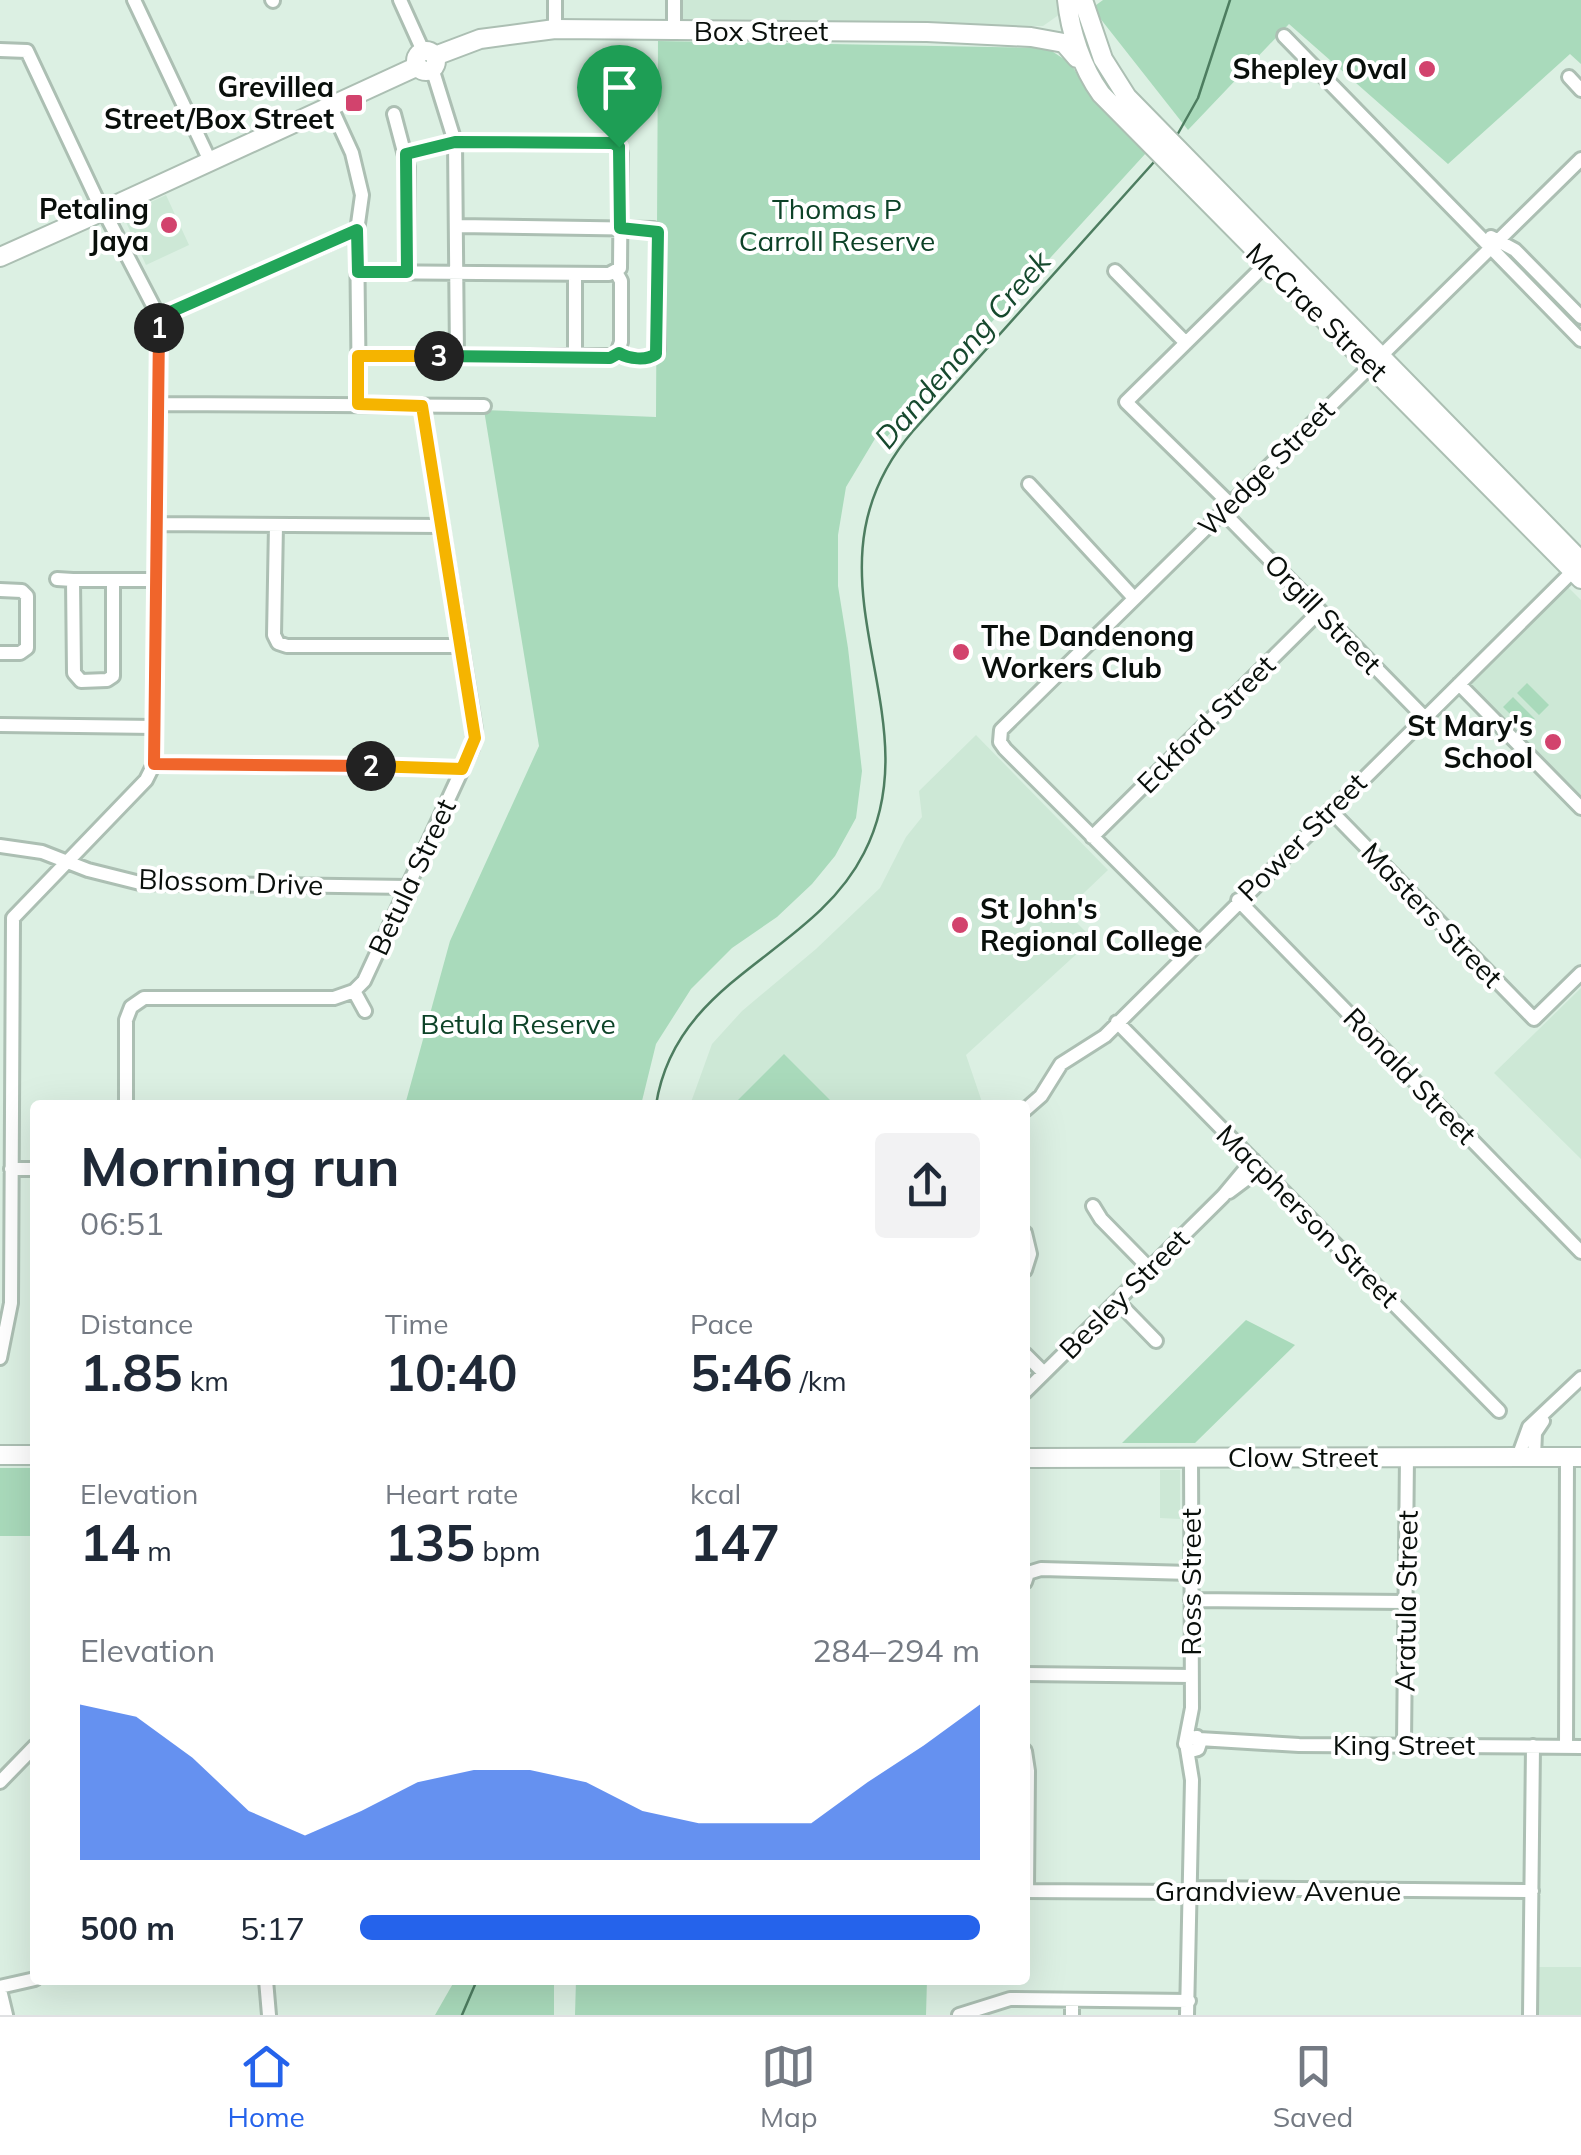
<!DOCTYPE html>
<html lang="en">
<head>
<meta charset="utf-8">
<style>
	:root { --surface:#fff; --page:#f2f2f3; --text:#1f2937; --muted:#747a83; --line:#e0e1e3; --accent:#2563eb }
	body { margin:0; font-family:Mulish,sans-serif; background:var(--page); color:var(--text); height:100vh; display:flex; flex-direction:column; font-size:38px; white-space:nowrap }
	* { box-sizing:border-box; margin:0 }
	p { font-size:32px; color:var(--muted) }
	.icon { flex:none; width:55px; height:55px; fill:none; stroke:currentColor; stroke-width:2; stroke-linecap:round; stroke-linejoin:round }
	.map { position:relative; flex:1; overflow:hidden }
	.sheet { position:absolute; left:30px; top:1100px; width:1000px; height:885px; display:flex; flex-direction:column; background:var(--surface); border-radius:10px; box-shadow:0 10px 40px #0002 }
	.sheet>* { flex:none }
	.pin { position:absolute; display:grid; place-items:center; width:85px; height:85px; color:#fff; margin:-102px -42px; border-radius:50% 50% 50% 0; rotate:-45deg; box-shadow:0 0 10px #0007 }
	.pin .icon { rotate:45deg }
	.km { position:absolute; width:50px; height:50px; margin:-25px; border-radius:50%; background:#222; color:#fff; font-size:28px; line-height:50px; text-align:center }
	.round { display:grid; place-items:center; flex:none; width:105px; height:105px; border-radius:10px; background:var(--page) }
	.headline { display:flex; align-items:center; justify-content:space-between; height:170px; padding:0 50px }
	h1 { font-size:55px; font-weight:700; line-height:75px }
	.metrics { display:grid; grid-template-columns:repeat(3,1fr); gap:15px; height:170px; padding:10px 50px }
	.metrics div { display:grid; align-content:center }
	.metrics b { font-size:50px; font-weight:700 }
	.metrics small { font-size:28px; font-weight:400 }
	.metrics p { font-size:28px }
	.chart { height:280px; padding:20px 50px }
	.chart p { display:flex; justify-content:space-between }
	.chart svg { width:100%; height:180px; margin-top:10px; fill:var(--accent); opacity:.7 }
	ul { padding:0 50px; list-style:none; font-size:32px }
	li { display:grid; grid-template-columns:160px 120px 1fr; align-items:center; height:75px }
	li i { height:25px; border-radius:12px; background:var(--accent) }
	.tabs { display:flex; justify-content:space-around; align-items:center; height:140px; border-top:2px solid var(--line); background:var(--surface); font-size:28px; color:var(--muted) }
	.tabs a { display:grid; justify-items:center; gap:5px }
	.tabs .on { color:var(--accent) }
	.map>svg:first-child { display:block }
	.built { fill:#cde8d6 }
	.green { fill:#a9dabb }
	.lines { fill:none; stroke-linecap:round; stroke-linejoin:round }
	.stream { stroke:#4d7d60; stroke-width:2.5 }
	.minor-casing { stroke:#acbfb3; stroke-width:18 }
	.major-casing { stroke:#acbfb3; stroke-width:22 }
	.minor { stroke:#fff; stroke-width:12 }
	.major { stroke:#fff; stroke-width:18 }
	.split-1-casing { stroke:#fff; stroke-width:20 }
	.split-2-casing { stroke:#fff; stroke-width:20 }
	.split-3-casing { stroke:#fff; stroke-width:20 }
	.split-4-casing { stroke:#fff; stroke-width:20 }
	.split-1 { stroke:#22a559; stroke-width:12 }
	.split-2 { stroke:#f0652b; stroke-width:12 }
	.split-3 { stroke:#f5b400; stroke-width:12 }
	.split-4 { stroke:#22a559; stroke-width:12 }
	.poi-dot { fill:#d2436d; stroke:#fff; stroke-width:4 }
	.labels { text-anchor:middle; stroke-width:8; stroke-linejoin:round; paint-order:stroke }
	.street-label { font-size:28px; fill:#090f0b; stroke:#fff }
	.poi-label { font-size:28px; font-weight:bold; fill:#090f0b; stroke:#fff; text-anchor:end }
	.park-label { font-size:28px; fill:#0c4227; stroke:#fff }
	.water-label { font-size:30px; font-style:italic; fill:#16492e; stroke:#fff }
</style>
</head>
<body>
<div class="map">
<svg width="1581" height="2015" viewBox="0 0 1581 2015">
	<rect width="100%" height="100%" fill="#dcf0e3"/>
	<path class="built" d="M666 0H1080L1043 26 666 22Z
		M166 195 189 245 146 265 125 220 127 213Z
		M1568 587 1581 600V800L1470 685Z
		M976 735 1108 870 1065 911 1093 939 966 1055 983 1105H690L712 1044 742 1011 816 949 880 888 906 837 922 817 919 791Z
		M1581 988V1159L1494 1073Z
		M1160 1470H1180V1519L1160 1518Z
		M1535 1967H1581V2015H1535Z"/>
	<path class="green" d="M1103 0H1581V64L1570 54 1448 164 1289 24 1188 130 1092 8Z
		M658 41 1047 48 1070 63 1096 103 1146 153 883 441 876 437 846 487 838 535V586L848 648 862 771 856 818 835 856 812 884 777 917 732 948 691 989 656 1044 641 1105H405L450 941 539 746 484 410 656 417Z
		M1527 683 1549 705 1539 715 1517 693Z
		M1513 697 1535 719 1525 729 1503 707Z
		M784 1054 835 1105H733Z
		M1246 1320 1295 1345 1195 1443H1122Z
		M0 1468H35V1536H0Z
		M455 1980H554V2015H435Z
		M576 1980H927L926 2015H575Z"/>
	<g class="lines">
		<path class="stream" d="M1176 137 1198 98 1230 0
			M656 1105C676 976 812 956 864 853 937 711 790 574 913 431L1154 162
			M462 2015 477 1980"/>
		<defs>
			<path id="minor" d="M134 0 210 161
				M272 0 273 1
				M400 0 423 51
				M555 29V0
				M674 31V0
				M1284 36 1581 340
				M0 50 27 51 99 204
				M432 68 455 142 457 356
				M1569 77 1581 90
				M330 105 352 153 362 195 357 231 359 404
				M394 114 408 167 407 272
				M457 226 653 229 658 232V349L650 358 627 357 619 353
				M1491 237 1515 250 1581 317
				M1115 271 1186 343
				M358 272 609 274 620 268 621 153 613 143 455 142 406 154
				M575 274V357
				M159 317 357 231
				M358 356H616L621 342V281L616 272
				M158 404 484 406
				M1029 484 1134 598
				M1229 503 1126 402 1271 259
				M1222 511 1424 717
				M156 524 442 526
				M276 525 274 635 278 643 287 646H461
				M57 579 73 580
				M113 580V676L107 680 81 681 74 673 73 580H156
				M0 590 22 591 27 596V648L20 653H0
				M1459 684 1581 808
				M0 725 155 727
				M154 764 462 769
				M1330 810 1534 1019 1581 973
				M1092 837 1320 611
				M0 846 42 852 88 870 140 883 408 887
				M1238 900 1581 1252
				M1197 941 1005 749 1000 742 1001 730 1581 159
				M354 991 365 1011
				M1117 1022 1499 1411
				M126 1105V1020L131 1007 144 998H334L354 991 364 981 472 748 475 730 422 406
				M1025 1110 1041 1096 1061 1064 1105 1036 1577 567
				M11 1169H35
				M1229 1192 1261 1168
				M1093 1206 1101 1219 1150 1269
				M1025 1233 1030 1254 1025 1270
				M1117 1301 1156 1341
				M1025 1354 1044 1373
				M0 1358 11 1303 13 918 146 780 154 764 159 317 107 217
				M1025 1392 1223 1196 1253 1160
				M1518 1457 1529 1427 1581 1378
				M1534 1457 1535 1433 1543 1421
				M1025 1582 1028 1573 1041 1569 1191 1573
				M1191 1600 1405 1602
				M1025 1674 1191 1676
				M1187 1739 1197 1737 1200 1743 1198 1749 1191 1751 1185 1744 1192 1708 1191 1456
				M1199 1739 1299 1745 1581 1747
				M1404 1744 1407 1457
				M1566 1747 1567 1457
				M1025 1751 1028 1771 1027 1891
				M0 1782 35 1746
				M1025 1891 1185 1892 1195 1888 1532 1891
				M266 1980 269 2015
				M0 1987 35 1979
				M0 1990 6 2015
				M959 2015 1010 1999 1189 2001
				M1072 2015V2000
				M1187 2015 1192 1780 1187 1749
				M1530 2015 1533 1746"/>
			<path id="major" d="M1067 0C1070 31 1082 68 1101 94L1581 579
				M1083 0 1103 59 1127 97 1581 561
				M416 61a10 10 0 1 1 20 0a10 10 0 1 1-20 0Z
				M435 56 480 39 555 29 927 32 1031 37 1064 43 1077 58
				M109 208 418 66
				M0 257 94 215
				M0 1455H35
				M1025 1458 1581 1457"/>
		</defs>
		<use href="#minor" class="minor-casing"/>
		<use href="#major" class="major-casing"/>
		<use href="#minor" class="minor"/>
		<use href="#major" class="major"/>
	</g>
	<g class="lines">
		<defs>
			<path id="split-1" d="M159 328V317L357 230 358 272H407L406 154 455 142 613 143 619 147"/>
			<path id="split-2" d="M159 328 154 764 371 766"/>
			<path id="split-3" d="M371 766 462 769 475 738 422 406 358 404V356H439"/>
			<path id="split-4" d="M439 356 610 358 619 353C629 359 646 361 656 354L658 232 620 228 619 147"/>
		</defs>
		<use href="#split-1" class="split-1-casing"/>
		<use href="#split-2" class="split-2-casing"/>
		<use href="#split-3" class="split-3-casing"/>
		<use href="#split-4" class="split-4-casing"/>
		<use href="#split-1" class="split-1"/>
		<use href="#split-2" class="split-2"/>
		<use href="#split-3" class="split-3"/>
		<use href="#split-4" class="split-4"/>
	</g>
	<g class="poi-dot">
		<circle cx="1427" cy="69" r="10"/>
		<rect x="344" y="93" width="20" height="20" rx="5"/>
		<circle cx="169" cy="225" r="10"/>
		<circle cx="961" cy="652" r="10"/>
		<circle cx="1553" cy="742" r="10"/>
		<circle cx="960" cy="925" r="10"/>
	</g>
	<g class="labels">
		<g class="street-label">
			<text x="761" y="41">Box Street</text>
			<text transform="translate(1317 312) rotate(44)" y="10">McCrae Street</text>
			<text transform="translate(1266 468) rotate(-45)" y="10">Wedge Street</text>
			<text transform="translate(1323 614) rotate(46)" y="10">Orgill Street</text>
			<text transform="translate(1206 724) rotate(-45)" y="10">Eckford Street</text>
			<text transform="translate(1302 837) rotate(-45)" y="10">Power Street</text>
			<text transform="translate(412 877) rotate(-65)" y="10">Betula Street</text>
			<text transform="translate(231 882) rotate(2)" y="10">Blossom Drive</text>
			<text transform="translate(1432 915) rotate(46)" y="10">Masters Street</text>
			<text transform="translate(1410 1076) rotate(46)" y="10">Ronald Street</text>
			<text transform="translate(1308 1216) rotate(45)" y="10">Macpherson Street</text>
			<text transform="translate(1124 1294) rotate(-45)" y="10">Besley Street</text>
			<text x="1303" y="1467">Clow Street</text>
			<text transform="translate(1191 1582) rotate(-90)" y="10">Ross Street</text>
			<text transform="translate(1406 1601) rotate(-89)" y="10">Aratula Street</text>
			<text x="1404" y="1755">King Street</text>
			<text x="1278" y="1901">Grandview Avenue</text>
		</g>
		<g class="poi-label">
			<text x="1407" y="79">Shepley Oval</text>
			<text x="334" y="97">Grevillea<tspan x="334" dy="32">Street/Box Street</tspan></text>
			<text x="149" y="219">Petaling<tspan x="149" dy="32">Jaya</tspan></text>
			<text x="981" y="646" text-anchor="start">The Dandenong<tspan x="981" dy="32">Workers Club</tspan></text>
			<text x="1533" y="736">St Mary's<tspan x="1533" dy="32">School</tspan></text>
			<text x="980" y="919" text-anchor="start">St John's<tspan x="980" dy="32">Regional College</tspan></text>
		</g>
		<g class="park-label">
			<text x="837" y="219">Thomas P<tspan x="837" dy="32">Carroll Reserve</tspan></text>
			<text x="518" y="1034">Betula Reserve</text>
		</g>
		<g class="water-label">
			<text transform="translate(963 350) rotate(-49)" y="10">Dandenong Creek</text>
		</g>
	</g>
</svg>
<div class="pin" style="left:619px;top:147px;background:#1e9e55"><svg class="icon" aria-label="arrive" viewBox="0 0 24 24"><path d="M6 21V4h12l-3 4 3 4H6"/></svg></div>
<b class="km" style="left:159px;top:328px">1</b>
<b class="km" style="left:371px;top:766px">2</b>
<b class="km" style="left:439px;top:356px">3</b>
<section class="sheet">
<div class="headline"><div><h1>Morning run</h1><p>06:51</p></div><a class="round"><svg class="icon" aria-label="share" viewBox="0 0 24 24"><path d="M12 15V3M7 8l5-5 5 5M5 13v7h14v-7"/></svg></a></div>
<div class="metrics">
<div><p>Distance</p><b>1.85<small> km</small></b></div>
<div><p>Time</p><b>10:40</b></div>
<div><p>Pace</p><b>5:46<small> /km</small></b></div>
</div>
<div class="metrics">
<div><p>Elevation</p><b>14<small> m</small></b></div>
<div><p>Heart rate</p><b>135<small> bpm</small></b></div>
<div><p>kcal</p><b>147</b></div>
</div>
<div class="chart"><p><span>Elevation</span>284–294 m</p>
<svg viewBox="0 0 160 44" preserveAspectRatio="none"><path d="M0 44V6L10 9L20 19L30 32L40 38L50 32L60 25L70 22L80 22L90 25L100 32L110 35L120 35L130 35L140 25L150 16L160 6V44z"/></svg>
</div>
<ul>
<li><b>500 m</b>5:17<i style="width:100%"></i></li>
</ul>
</section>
</div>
<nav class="tabs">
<a class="on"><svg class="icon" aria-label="home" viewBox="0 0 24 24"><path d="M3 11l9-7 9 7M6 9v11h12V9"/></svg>Home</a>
<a><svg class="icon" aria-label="map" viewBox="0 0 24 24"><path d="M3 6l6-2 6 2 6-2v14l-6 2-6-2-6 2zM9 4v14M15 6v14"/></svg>Map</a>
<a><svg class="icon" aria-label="saved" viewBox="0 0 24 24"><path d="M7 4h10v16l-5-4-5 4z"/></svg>Saved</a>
</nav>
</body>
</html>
